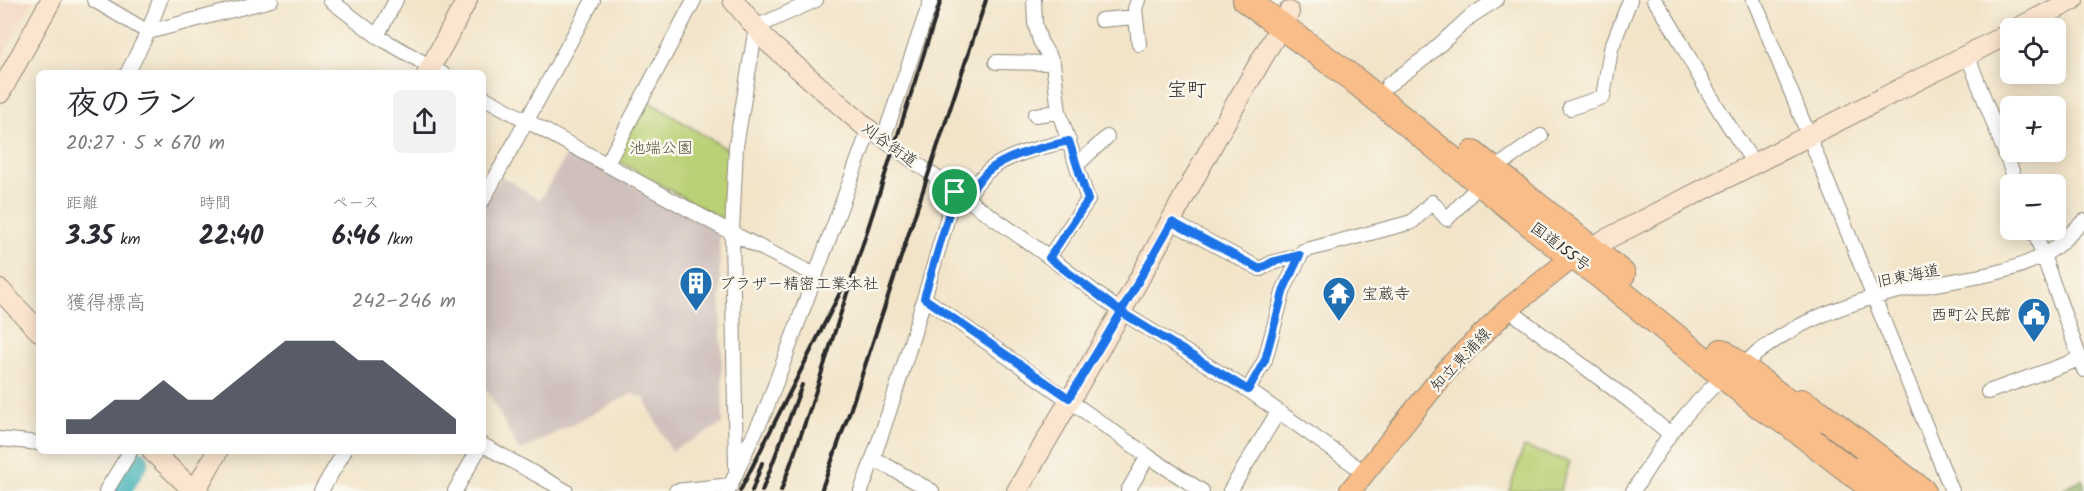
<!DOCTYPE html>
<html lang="ja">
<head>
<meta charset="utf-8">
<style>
	:root { --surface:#fff; --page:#f2f2f3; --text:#2b2b33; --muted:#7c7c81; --accent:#111827 }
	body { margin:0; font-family:Kalam,"Klee One",sans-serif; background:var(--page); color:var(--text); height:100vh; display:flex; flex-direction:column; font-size:22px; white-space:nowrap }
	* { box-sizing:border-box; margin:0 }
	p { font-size:20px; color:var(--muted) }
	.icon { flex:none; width:33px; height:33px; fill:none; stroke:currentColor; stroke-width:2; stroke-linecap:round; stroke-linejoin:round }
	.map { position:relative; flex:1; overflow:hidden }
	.details { position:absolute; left:36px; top:70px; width:450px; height:384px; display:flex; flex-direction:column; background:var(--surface); border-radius:9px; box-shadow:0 3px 15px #0003 }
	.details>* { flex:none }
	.tools { position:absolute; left:2000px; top:18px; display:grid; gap:12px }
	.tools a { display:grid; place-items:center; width:66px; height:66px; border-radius:9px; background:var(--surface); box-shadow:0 3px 15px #0003; font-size:30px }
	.pin { position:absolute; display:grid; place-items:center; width:51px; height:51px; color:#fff; margin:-26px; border:3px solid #fff; border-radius:50%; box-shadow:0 2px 6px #0007 }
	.round { display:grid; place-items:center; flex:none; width:63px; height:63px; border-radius:9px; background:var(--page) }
	.summary { display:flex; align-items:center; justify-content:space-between; height:102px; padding:0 30px }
	h1 { font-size:33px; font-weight:600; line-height:45px }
	.stats { display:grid; grid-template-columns:repeat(3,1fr); gap:9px; height:102px; padding:6px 30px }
	.stats div { display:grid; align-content:center }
	.stats b { font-size:26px; font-weight:600 }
	.stats small { font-size:16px; font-weight:400 }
	.stats p { font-size:16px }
	.chart { height:168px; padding:12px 30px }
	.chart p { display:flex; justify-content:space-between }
	.chart svg { width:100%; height:108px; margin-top:6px; fill:var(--accent); opacity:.7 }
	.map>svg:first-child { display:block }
	.built { fill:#f3d4bf }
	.industrial { fill:#cfc0bb }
	.green { fill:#bad074; stroke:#727e50; stroke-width:1.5 }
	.forest { fill:#93b266; stroke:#5f6e48; stroke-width:1.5 }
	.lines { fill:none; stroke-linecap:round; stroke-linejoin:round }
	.river { stroke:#3fb0b8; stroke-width:22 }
	.street-casing { stroke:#8e887a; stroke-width:16 }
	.secondary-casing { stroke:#8e887a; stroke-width:22 }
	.primary-casing { stroke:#8e887a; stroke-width:23 }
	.highway-casing { stroke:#8e887a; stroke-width:28 }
	.street { stroke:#fff; stroke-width:14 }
	.secondary { stroke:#fce5cf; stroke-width:20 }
	.primary { stroke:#f8bd88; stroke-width:21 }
	.highway { stroke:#f8bd88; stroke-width:26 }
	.rail { stroke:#2b2b2b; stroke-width:4 }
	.route-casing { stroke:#fff; stroke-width:12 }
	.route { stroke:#1a73e8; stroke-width:8 }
	.labels { text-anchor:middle; stroke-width:5; stroke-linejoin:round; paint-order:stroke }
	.street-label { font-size:16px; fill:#2b2b2b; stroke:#fbf7ec }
	.park-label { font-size:16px; fill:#4f543d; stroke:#fbf7ec }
	.poi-label { font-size:16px; fill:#2b2b2b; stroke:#fbf7ec; text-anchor:start }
	.quarter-label { font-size:20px; fill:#2b2b2b; stroke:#fbf7ec }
</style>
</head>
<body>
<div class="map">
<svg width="2084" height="491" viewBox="0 0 2084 491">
	<rect width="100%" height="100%" fill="#fbf7ec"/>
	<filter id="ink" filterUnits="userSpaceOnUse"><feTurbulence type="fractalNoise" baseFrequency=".0167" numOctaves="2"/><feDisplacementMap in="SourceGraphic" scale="12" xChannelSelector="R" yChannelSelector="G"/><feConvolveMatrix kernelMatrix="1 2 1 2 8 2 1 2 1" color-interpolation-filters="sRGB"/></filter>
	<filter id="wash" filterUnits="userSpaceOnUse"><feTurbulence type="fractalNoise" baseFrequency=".008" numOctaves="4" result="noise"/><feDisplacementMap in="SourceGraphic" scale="24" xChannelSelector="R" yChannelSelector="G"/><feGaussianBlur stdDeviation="1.35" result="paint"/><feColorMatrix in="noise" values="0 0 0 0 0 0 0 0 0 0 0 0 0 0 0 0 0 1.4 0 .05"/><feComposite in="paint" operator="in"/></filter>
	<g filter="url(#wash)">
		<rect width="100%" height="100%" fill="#f2e4c9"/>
		<path class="built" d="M0 0H33L0 60Z"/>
		<path class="industrial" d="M569 151 719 231 723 424 671 451 644 398 632 394 520 451 483 384V208L501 176 540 200Z"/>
		<path class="green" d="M646 100 730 151 727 222 618 161 615 156Z
			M1524 447 1570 462 1560 491H1509Z"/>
		<path class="forest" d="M2084 479V491H2062L2067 486Z"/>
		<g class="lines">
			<path class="river" d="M120 491 138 461"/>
		</g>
	</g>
	<g filter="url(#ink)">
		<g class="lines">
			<defs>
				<path id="street" d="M94 0 148 32 271 0
					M330 0 377 36 443 74
					M1034 0 1035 23 1040 41 1053 63 1059 112 1088 200 1049 257
					M1138 0 1135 9 1139 44
					M1654 0C1673 24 1682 46 1697 72 1714 104 1734 134 1754 163
					M1754 0 1952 491
					M1101 20 1135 17
					M377 36 396 0
					M1967 54 2017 184
					M996 62 1053 63
					M127 74 148 32 160 0
					M1388 85 1426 57 1471 16 1496 0
					M483 97 732 233 815 275
					M1570 108 1603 97 1611 49 1630 0
					M1035 115 1059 112
					M883 140 931 0
					M607 164 694 0
					M1077 165 1107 137
					M1493 170 1541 136
					M966 199C972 190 978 180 986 173 1004 155 1045 146 1069 141
					M483 200 593 0
					M1172 222 1260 269 1272 263 1301 255
					M2034 230 2084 370
					M924 298 1148 456 1202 491
					M1508 309 1631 402 1670 434
					M1741 367C1790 321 1853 300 1918 287 1960 279 2004 276 2042 256 2057 249 2071 232 2084 221
					M1248 390 1265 360 1284 289 1303 251 1412 222 1432 202 1447 219 1481 183
					M1988 392 2080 359
					M0 439 39 443
					M483 445 566 491
					M873 458 932 491
					M736 470 732 233 736 146 756 27 816 0
					M106 491 130 452
					M321 491 344 452
					M455 491 477 452
					M676 491 731 485
					M728 491 750 442 765 412 869 130 1049 257 1121 312 1248 390 1364 472
					M861 491C898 393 926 292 955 192
					M1128 491 1148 456
					M1230 491 1278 412
					M1633 491 1670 434 1690 410 1724 375"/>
				<path id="secondary" d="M733 0 769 43 869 130
					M2018 28 2073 0
					M427 74 467 0
					M0 93 51 0
					M1591 247 2010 33
					M0 290 39 331
					M153 452 194 491
					M195 491 217 452
					M1017 491 1121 312 1219 133 1289 12"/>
				<path id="primary" d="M1350 491 1451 365 1508 309 1573 257 1587 249"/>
				<path id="highway" d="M1246 0 1352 78 1553 242 1597 273 1763 408 1788 423 1876 491
					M1473 154 1622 274
					M1722 352 1812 421
					M1801 402 1818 412 1922 491
					M1866 465 1898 491"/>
			</defs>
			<use href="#street" class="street-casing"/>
			<use href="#secondary" class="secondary-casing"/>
			<use href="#primary" class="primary-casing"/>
			<use href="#highway" class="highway-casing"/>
			<use href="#street" class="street"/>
			<use href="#secondary" class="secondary"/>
			<use href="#primary" class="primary"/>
			<use href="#highway" class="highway"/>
			<path class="rail" d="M740 491 841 291
				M752 491 762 463
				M762 491 802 385
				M781 491 811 406 941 0
				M821 491 851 408 986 0"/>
		</g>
	</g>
	<g class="lines" filter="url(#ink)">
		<defs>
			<path id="route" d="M955 192 924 298 1069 398 1121 312 1248 390 1265 360 1284 289 1300 255 1272 262 1260 269 1172 222 1121 312 1049 258 1088 200 1069 141C1044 147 1004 155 986 173 978 180 972 190 966 199L955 192"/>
		</defs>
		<use href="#route" class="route-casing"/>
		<use href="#route" class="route"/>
	</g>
	<defs>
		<symbol id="building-pin" viewBox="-11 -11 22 30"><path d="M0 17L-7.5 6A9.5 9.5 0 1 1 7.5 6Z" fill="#1f6fb2" stroke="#fbf7ec"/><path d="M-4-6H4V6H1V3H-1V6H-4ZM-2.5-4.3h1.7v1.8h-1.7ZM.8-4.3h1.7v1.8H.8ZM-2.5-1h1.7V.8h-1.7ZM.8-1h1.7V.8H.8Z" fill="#fff"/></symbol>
		<symbol id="temple-pin" viewBox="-11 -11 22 30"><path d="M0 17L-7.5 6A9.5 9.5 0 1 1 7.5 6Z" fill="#1f6fb2" stroke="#fbf7ec"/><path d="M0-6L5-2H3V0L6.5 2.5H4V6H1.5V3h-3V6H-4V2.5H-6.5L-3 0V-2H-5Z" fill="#fff"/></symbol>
		<symbol id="civic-pin" viewBox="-11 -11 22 30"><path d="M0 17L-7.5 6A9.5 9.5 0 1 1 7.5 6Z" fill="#1f6fb2" stroke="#fbf7ec"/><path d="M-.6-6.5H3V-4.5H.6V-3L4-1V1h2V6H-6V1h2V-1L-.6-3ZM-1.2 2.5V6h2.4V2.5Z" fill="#fff"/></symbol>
	</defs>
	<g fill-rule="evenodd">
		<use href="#building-pin" x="677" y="264" width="38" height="52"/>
		<use href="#temple-pin" x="1320" y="274" width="38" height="52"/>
		<use href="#civic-pin" x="2015" y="295" width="38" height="52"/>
	</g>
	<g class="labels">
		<g class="street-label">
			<text transform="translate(890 144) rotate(36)" y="6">刈谷街道</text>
			<text transform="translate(1561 246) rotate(37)" y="6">国道155号</text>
			<text transform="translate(1908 275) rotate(-11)" y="6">旧東海道</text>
			<text transform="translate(1460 359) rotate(-47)" y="6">知立東浦線</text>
		</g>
		<g class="park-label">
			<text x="661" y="153">池端公園</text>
		</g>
		<g class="poi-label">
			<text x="719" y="289">ブラザー精密工業本社</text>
			<text x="1362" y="299">宝蔵寺</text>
			<text x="2011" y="320" text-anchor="end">西町公民館</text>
		</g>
		<g class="quarter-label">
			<text x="1187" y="96">宝町</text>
		</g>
	</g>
</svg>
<div class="tools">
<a><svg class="icon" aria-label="locate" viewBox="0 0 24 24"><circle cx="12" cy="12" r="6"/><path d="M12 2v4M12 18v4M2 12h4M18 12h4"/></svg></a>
<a>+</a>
<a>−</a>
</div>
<div class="pin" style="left:955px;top:192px;background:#1e9e55"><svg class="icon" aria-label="arrive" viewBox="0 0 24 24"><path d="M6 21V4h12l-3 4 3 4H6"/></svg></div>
<section class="details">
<div class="summary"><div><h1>夜のラン</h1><p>20:27 · 5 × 670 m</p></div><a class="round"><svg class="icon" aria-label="share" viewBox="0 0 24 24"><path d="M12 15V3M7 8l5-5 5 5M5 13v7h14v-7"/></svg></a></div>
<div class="stats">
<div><p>距離</p><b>3.35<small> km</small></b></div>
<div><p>時間</p><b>22:40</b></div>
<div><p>ペース</p><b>6:46<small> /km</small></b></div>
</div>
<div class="chart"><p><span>獲得標高</span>242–246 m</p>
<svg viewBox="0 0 160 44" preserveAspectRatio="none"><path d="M0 44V38L10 38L20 30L30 30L40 22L50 30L60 30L70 22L80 14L90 6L100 6L110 6L120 14L130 14L140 22L150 30L160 38V44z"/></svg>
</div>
</section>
</div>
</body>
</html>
